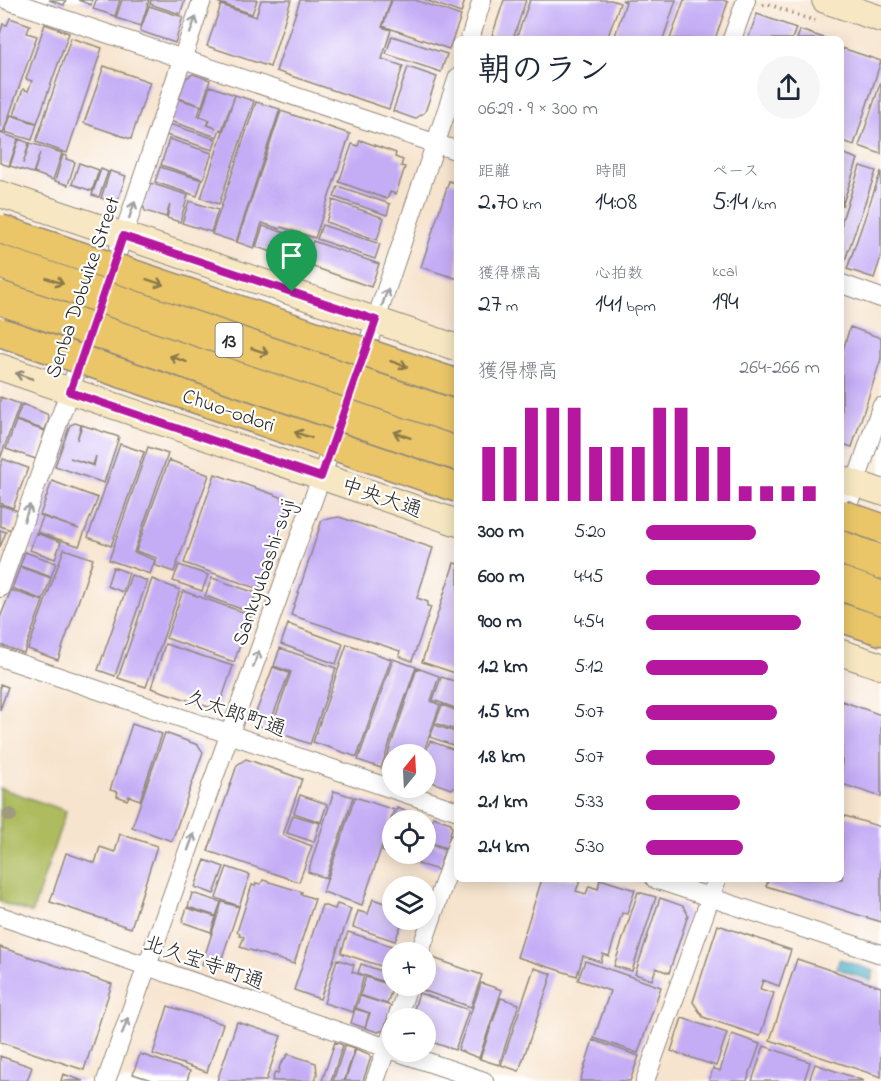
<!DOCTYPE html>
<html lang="ja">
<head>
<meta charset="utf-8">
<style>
	:root { --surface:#fff; --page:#f6f6f7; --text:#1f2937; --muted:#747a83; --accent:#b5179e }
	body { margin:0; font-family:"Indie Flower","Klee One",sans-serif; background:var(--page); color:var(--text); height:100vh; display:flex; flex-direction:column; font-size:22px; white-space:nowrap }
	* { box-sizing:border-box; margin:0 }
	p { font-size:20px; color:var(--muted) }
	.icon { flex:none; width:33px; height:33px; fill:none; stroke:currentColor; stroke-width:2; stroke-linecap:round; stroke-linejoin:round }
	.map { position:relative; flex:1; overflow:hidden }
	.drawer { position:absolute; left:454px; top:36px; width:390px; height:846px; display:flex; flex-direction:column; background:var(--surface); border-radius:9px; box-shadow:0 3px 15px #0003 }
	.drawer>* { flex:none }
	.needle { width:39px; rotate:18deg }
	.tools { position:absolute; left:382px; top:744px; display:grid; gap:12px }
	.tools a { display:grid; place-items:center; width:54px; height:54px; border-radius:50%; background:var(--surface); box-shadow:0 3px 15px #0003; font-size:30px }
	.pin { position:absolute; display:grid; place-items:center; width:51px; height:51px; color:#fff; margin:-62px -26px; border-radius:50% 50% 50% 0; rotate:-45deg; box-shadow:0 0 6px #0007 }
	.pin .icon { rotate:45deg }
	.round { display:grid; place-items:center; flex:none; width:63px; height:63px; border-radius:32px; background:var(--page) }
	.head { display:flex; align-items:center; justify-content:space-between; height:102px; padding:0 24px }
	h1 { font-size:33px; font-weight:600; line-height:45px }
	.stats { display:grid; grid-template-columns:repeat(3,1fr); gap:9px; height:102px; padding:6px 24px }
	.stats div { display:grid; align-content:center }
	.stats b { font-size:26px; font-weight:600 }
	.stats small { font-size:16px; font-weight:400 }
	.stats p { font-size:16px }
	.chart { height:168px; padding:12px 24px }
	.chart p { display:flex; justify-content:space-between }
	.chart svg { width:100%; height:108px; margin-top:6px; stroke:var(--accent); stroke-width:6 }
	ul { padding:0 24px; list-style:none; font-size:20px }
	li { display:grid; grid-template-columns:96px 72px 1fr; align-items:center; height:45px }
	li i { height:15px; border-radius:8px; background:var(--accent) }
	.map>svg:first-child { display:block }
	.green { fill:#aebc5e; stroke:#6c7444; stroke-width:1.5 }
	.water { fill:#49afc8; stroke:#3a6d7a; stroke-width:1.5 }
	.building { fill:#c5adf6; fill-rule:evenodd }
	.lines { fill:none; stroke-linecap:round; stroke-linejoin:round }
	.street-casing { stroke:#91887c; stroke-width:20 }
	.secondary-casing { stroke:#91887c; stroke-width:28 }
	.primary-casing { stroke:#91887c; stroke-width:31 }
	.highway-casing { stroke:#91887c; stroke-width:35 }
	.path { stroke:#91887c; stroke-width:4; stroke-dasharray:1.5 4.5; stroke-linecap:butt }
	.street { stroke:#fff; stroke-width:18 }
	.secondary { stroke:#f7e8c3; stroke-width:26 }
	.primary { stroke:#eac669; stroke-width:28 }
	.highway { stroke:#eac669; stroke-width:33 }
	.primary-bridge-casing { stroke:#91887c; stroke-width:31; stroke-linecap:butt }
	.highway-bridge-casing { stroke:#91887c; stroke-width:35; stroke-linecap:butt }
	.primary-bridge { stroke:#eac669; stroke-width:28 }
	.highway-bridge { stroke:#eac669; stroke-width:33 }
	.tree { fill:#a09a7e }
	.oneway { stroke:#a0a0a0 }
	.oneway2 { stroke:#8a784a }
	.oneway3 { stroke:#918a77 }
	.route-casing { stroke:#fff; stroke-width:12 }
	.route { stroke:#b5179e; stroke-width:8 }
	.labels { text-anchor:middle; stroke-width:4.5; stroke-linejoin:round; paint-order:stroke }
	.shield { fill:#fff; stroke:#6b6b6b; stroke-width:1.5 }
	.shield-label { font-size:20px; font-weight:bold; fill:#2b2b2b }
	.street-label { font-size:21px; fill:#2b2b2b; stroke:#fff }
</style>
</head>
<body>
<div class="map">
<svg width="881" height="1081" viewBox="0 0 881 1081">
	<rect width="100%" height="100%" fill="#fff"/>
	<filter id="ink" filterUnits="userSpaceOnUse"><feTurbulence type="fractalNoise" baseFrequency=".0167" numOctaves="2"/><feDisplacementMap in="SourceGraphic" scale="12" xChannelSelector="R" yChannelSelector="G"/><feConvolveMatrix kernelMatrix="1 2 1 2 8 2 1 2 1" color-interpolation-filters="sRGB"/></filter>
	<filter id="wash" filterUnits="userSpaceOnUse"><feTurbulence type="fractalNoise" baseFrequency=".008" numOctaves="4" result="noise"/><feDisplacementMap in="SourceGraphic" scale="24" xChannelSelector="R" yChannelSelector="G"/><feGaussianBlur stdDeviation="1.35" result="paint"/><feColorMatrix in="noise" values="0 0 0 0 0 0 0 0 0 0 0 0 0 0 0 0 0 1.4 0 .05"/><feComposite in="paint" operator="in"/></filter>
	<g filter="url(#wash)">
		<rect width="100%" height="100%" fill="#f7e4ce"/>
		<path class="green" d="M0 788 66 811 32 913 0 902Z"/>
		<path class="water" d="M840 959 874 971 871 981 836 968Z"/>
		<g id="blocks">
			<path class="building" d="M49 0H66L64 5Z
				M78 0H92L91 5Z
				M96 0H120L115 16 93 9Z
				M122 0H149L141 26 116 18Z
				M151 0H185L180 14 150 4Z
				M218 0H257L252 14 217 2Z
				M261 0H291L270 67 207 46 221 5 256 17Z
				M300 0H391L382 27 391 30 382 59 403 66 389 109 276 71Z
				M392 0H415L461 16 449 49 383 26Z
				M425 0H465L461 13Z
				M504 0H526L513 39H491Z
				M530 0H611L620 3 607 39H516Z
				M622 0H676L663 39H614L626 2Z
				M684 0H723L728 2 715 39H670Z
				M149 6 183 17 175 43 140 31Z
				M757 14 796 28 792 39H748Z
				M10 18 30 25 27 33 37 36 3 133 0 132V34L3 24 7 25Z
				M45 24 69 33 37 123 14 115 23 89 28 91 32 81 26 79Z
				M800 30 827 39H797Z
				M392 36 447 54 441 72 386 54Z
				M71 38 102 48 67 153 36 142Z
				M842 48 881 61 854 145 842 141Z
				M104 66 150 82 131 139 84 123Z
				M408 67 437 77 425 112 415 119 393 111Z
				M193 74 210 80 202 106 179 98 186 78Z
				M881 81V154L859 146Z
				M210 86 235 95 222 130 220 129 217 137 170 121 178 99 201 106 198 116 209 120 207 125 216 128 208 125 210 120 200 116Z
				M235 95 254 101 219 204 201 198Z
				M256 102 280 109 236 242 212 234Z
				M281 111 350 134 315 238 281 227 280 229 262 223 254 248 237 242Z
				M11 115 37 124 32 140 5 132Z
				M169 124 216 139 213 150 166 135Z
				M0 133 18 139 9 166 0 163Z
				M19 139 29 143 23 164 30 143 62 153 53 180 34 173 40 153 33 173 10 166Z
				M169 139 212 153 203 179 161 165Z
				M360 140 396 153 395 157 403 160 401 166 405 167 396 194 390 192 387 199 339 182 352 144 358 146Z
				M842 153 858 159 842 206Z
				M63 155 67 156 66 159 75 162 68 185 55 181Z
				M79 163 99 170 92 191 72 184Z
				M860 166 876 171 842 269V220Z
				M160 167 202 180 197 196 155 182Z
				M101 169 108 172 99 197 92 195Z
				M110 171 126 176 117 203 101 198Z
				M881 171V257L874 278 847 269Z
				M449 181 458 184V279L421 267Z
				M150 183 188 195 180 222 167 218 170 204 166 217 145 211 143 205Z
				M338 186 390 204 387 215 334 197Z
				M333 200 384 218 377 240 326 222Z
				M189 201 218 210 211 232 182 223Z
				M322 225 380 244 375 259 317 239Z
				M263 226 289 234 283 255 256 247Z
				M290 237 310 243 304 263 284 256Z
				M313 241 379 264 371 287 305 264Z
				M850 327 881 338V359L852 447 842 444V353Z
				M0 397 20 404 0 459Z
				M22 404 47 414 49 419 45 430 16 420Z
				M16 421 45 431 36 459 6 449Z
				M75 423 81 425 77 440 82 425 119 437 104 483 55 466 70 425ZM96 456 94 466 70 458 93 465Z
				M120 444 144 452 111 546 88 537Z
				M148 447 168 454 134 552 155 560 150 574 109 560Z
				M3 459 28 468 13 508 0 503V467Z
				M169 460 209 475 174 572 154 565 157 558 136 551Z
				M215 474 281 497 288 507 259 589 184 563Z
				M52 481 98 498 79 546 37 532 43 517 79 529 40 515Z
				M0 505 18 511 11 530 0 526Z
				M339 517 433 548 417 598 428 602 427 606 431 607 412 661 399 656 400 651 291 615 322 520Z
				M0 530 6 532 0 547Z
				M36 533 61 542 55 559 30 550Z
				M64 549 93 559 58 660 28 649Z
				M25 552 56 563 51 577 20 566Z
				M454 563 458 564V674L422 662Z
				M179 565 208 575 202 591 173 581Z
				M20 567 51 578 43 600 12 588Z
				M113 567 129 573 123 592 107 586Z
				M131 575 147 581 115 676 98 670Z
				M212 578 256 593 250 612 205 596Z
				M152 579 180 590 146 687 118 678Z
				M11 590 43 601 24 653 0 645V618Z
				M183 591 251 615 234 662 166 638Z
				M288 624 343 644 336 664 281 644Z
				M165 644 233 666 220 704 209 707 151 688Z
				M347 644 391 659 357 757 313 742Z
				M280 648 336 668 310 744 271 730 291 672 274 666Z
				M393 659 416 667 381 768 358 760Z
				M273 667 289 673 268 729 260 726 255 715Z
				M417 668 439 676 431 701 440 705 423 754H393V769L384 766Z
				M441 677 458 682V709L433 700Z
				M0 684 8 687 0 710Z
				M842 701 881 715V797L842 784Z
				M442 705 458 711V731L435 723Z
				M132 724 162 734 140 800 129 796 127 800 117 796 118 792 110 790Z
				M435 725 458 733V747L430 737Z
				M165 733 198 745 203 752 172 841 132 827Z
				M430 741 458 751V786L451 789 426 780 425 754Z
				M246 759 302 779 283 835 312 846 299 882 208 851 237 765Z
				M334 791 353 797 326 878 308 872Z
				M300 795 327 804 321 822 294 813Z
				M355 797 394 810 362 905 323 892Z
				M397 808 431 820 426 831V820H393Z
				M293 815 320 823 314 842 287 833Z
				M842 815 881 827V922L766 886 769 879H842Z
				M433 817 451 823 452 828 446 848 426 841Z
				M393 822V854H418L415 863 382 851Z
				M120 834 157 846 131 928 50 902 66 853 95 863 100 847 115 852Z
				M426 842 445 849 438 870 418 864 421 854H426Z
				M205 860 224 867 214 894 195 887Z
				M227 867 250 875 239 906 216 898Z
				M542 879H574L580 881 576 891 586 894 589 886 598 889 600 879 635 890 627 914 622 913 609 956 603 954 601 962 583 956 577 976 517 957Z
				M263 880 302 892 301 894 315 899 294 964 240 947 244 937 239 936 240 933 237 932 252 885 255 886 256 883 261 884Z
				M638 892 656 897 632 971 614 966Z
				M192 893 221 902 216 916 188 907Z
				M660 898 683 906 688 915 669 973 656 968 652 980 635 974Z
				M373 899 393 906V920H403L395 941 353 927 358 911 368 914Z
				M222 902 239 907 218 970 202 964Z
				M337 904 351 909 320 999 294 990 322 905 335 909Z
				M187 908 216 917 211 932 182 922Z
				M718 925 791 950 779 986 763 980 760 989 774 993 760 1036 703 1017 693 1002Z
				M348 932 404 950 403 952H393V970L341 953Z
				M0 947 112 984 84 1070 0 1042Z
				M430 957 482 975 471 1007 419 989 421 986H426V970Z
				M337 959 354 965 352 972 364 976 353 1012 324 1003Z
				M797 959 881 987V1077L770 1040Z
				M585 961 661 987 638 1053 594 1038 610 991 578 980Z
				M361 964 393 975V985L358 973Z
				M534 968 552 974 519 1071 501 1065Z
				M366 977 393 986 387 1004 360 995Z
				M481 983 502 990 479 1058 458 1050Z
				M419 993 469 1010 455 1050 426 1040V1018H411Z
				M360 996 391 1006 384 1030 378 1032 365 1028 370 1013 356 1008Z
				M501 998 519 1004 499 1065 480 1059Z
				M168 1006 223 1024 207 1072 153 1054Z
				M355 1009 369 1013 365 1028 351 1023Z
				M682 1018 727 1033 716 1066 671 1051Z
				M237 1022 281 1036 266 1081H217Z
				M732 1034 760 1044 747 1081H709L713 1068 720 1071Z
				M593 1040 639 1056 630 1081H580Z
				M335 1042 343 1045 331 1081H322Z
				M345 1045 355 1048 344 1081H333Z
				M764 1046 810 1062 804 1081H752Z
				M356 1049 369 1054 371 1057 363 1081H345Z
				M140 1054 190 1071 187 1081H154L133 1074Z
				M288 1054 316 1063 317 1074 315 1081H272L275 1072 278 1073 280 1065Z
				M0 1056 32 1067 27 1081H0Z
				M815 1064 864 1081H809Z
				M63 1074 83 1081H61Z"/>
		</g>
	</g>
	<g filter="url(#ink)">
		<use href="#blocks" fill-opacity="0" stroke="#91887c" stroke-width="1.5"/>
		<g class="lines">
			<defs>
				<path id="street" d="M7 0 458 151
					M470 39 482 0
					M732 39 746 0
					M110 275 202 0
					M842 284 881 298
					M362 361 458 77
					M842 523 881 407
					M0 588 94 321
					M0 657 458 811
					M655 879 881 954
					M0 916 393 1050
					M420 952 458 842
					M397 1018 408 986
					M398 1052 484 1081
					M106 1081 346 407
					M375 1081 393 1030
					M645 1081 717 879"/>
				<path id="secondary" d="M825 0 881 19
					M0 194 458 348
					M0 367 458 523
					M842 479 881 492
					M842 653 881 666"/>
				<path id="primary" d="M842 618 881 631"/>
				<path id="highway" d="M842 548 881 562
					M842 584 881 598"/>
			</defs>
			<use href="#street" class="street-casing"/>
			<use href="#secondary" class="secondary-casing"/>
			<use href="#primary" class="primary-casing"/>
			<use href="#highway" class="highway-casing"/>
			<path class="path" d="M763 5 768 4 815 21"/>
			<use href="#street" class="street"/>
			<use href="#secondary" class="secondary"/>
			<use href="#primary" class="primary"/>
			<use href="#highway" class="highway"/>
			<defs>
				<path id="primary-bridge" d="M0 229 458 384
					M0 332 458 488
					M842 514 881 528"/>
				<path id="highway-bridge" d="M0 262 458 418
					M0 298 458 454"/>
			</defs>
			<use href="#primary-bridge" class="primary-bridge-casing"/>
			<use href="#highway-bridge" class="highway-bridge-casing"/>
			<use href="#primary-bridge" class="primary-bridge"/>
			<use href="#highway-bridge" class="highway-bridge"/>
		</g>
		<circle class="tree" cx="10" cy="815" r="7"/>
		<defs><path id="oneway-shaft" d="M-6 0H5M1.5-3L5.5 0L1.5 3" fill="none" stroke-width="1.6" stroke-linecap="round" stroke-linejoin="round" transform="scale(1.5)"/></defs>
		<g class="oneway">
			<use href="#oneway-shaft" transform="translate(193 25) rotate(-71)"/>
			<use href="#oneway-shaft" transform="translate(132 210) rotate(-71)"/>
			<use href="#oneway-shaft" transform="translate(385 297) rotate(-71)"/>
			<use href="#oneway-shaft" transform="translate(27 513) rotate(-70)"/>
			<use href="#oneway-shaft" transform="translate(256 659) rotate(-71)"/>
			<use href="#oneway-shaft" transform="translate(191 842) rotate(-70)"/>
			<use href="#oneway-shaft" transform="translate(125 1026) rotate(-70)"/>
		</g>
		<g class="oneway2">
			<use href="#oneway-shaft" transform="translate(55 281) rotate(19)"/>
			<use href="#oneway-shaft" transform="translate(155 282) rotate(19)"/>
			<use href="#oneway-shaft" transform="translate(260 351) rotate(19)"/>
			<use href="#oneway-shaft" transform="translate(178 359) rotate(-161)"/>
			<use href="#oneway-shaft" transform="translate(399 364) rotate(19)"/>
			<use href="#oneway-shaft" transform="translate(303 435) rotate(-161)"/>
			<use href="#oneway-shaft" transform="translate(402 435) rotate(-161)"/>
		</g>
		<use class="oneway3" href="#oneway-shaft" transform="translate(24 376) rotate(-161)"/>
	</g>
	<g class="lines" filter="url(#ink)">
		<defs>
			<path id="route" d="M123 236 376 320 321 477 70 392Z"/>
		</defs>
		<use href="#route" class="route-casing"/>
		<use href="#route" class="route"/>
	</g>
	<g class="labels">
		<rect class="shield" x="215.5" y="323" width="27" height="34" rx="4.5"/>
		<g class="shield-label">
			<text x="229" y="347">13</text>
		</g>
		<g class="street-label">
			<text transform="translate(82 287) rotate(-71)" y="7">Senba Dobuike Street</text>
			<text transform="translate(229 410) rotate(19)" y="7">Chuo-odori</text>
			<text transform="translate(382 497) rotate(19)" y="7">中央大通</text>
			<text transform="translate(263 572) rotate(-71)" y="7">Sankyubashi-suji</text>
			<text transform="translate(236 713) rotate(19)" y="7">久太郎町通</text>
			<text transform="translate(204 962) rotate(19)" y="7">北久宝寺町通</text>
		</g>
	</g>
</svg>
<div class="tools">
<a><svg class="needle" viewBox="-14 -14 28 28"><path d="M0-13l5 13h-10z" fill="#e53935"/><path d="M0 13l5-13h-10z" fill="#747a83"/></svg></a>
<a><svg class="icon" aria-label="locate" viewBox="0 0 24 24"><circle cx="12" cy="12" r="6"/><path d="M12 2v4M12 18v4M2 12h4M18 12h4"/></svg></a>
<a><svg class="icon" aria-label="layers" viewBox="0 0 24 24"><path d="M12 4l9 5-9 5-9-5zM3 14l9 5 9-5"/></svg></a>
<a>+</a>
<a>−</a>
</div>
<div class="pin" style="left:292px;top:292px;background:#1e9e55"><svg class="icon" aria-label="arrive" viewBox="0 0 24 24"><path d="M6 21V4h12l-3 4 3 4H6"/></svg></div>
<section class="drawer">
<div class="head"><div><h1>朝のラン</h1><p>06:29 · 9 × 300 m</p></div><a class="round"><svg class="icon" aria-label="share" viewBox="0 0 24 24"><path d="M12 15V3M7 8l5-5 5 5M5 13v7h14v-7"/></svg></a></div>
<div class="stats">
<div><p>距離</p><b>2.70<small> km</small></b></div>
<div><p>時間</p><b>14:08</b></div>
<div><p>ペース</p><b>5:14<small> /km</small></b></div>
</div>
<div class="stats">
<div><p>獲得標高</p><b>27<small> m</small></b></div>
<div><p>心拍数</p><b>141<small> bpm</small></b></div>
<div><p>kcal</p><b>194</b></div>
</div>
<div class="chart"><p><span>獲得標高</span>264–266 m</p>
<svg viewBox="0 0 160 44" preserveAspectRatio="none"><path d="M5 44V22M15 44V22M25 44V6M35 44V6M45 44V6M55 44V22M65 44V22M75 44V22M85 44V6M95 44V6M105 44V22M115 44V22M125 44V38M135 44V38M145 44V38M155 44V38"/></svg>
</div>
<ul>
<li><b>300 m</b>5:20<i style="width:63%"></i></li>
<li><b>600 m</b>4:45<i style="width:100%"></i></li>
<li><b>900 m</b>4:54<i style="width:89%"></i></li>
<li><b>1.2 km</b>5:12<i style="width:70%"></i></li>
<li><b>1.5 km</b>5:07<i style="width:75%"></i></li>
<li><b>1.8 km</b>5:07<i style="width:74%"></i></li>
<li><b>2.1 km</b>5:33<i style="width:54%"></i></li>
<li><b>2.4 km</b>5:30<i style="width:56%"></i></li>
</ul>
</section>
</div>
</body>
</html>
